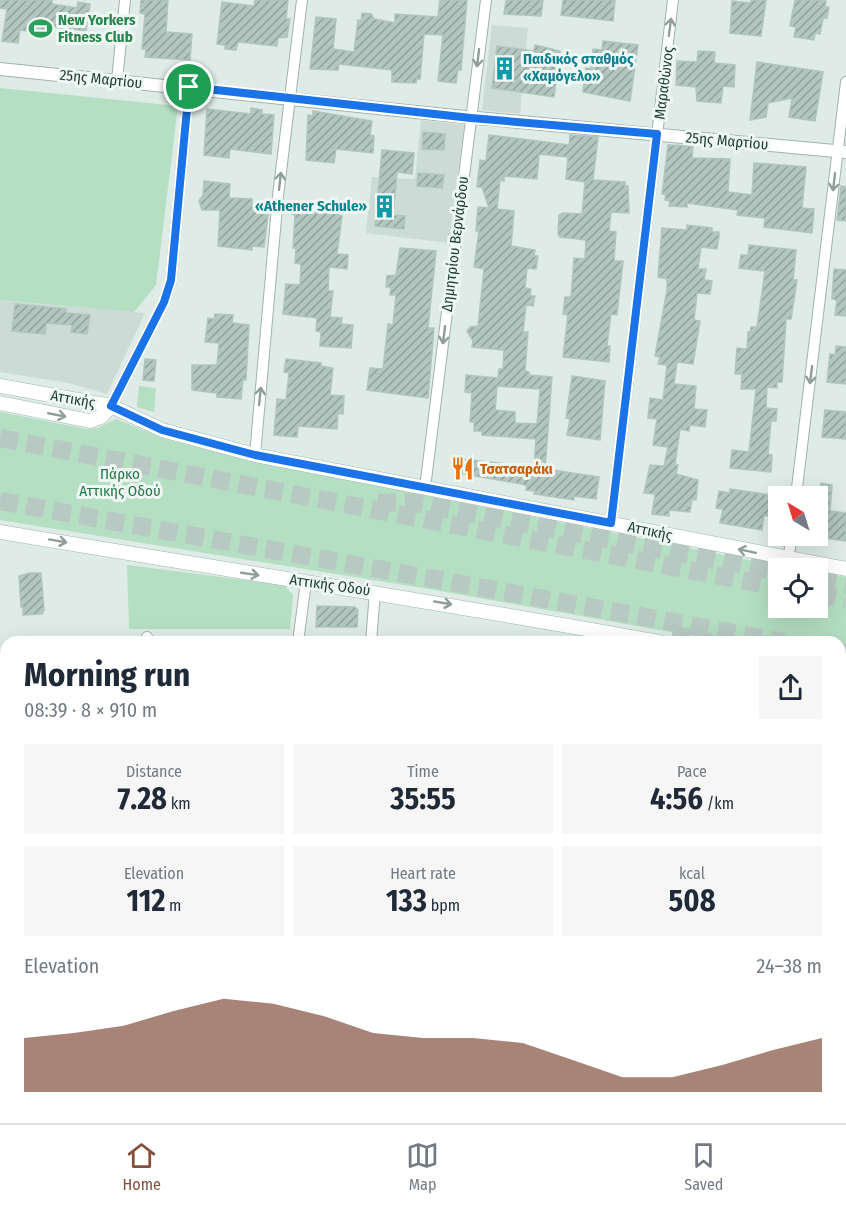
<!DOCTYPE html>
<html lang="en">
<head>
<meta charset="utf-8">
<style>
	:root { --surface:#fff; --page:#f6f6f7; --text:#1f2937; --muted:#747a83; --line:#e0e1e3; --accent:#834f3f }
	body { margin:0; font-family:"Fira Sans Condensed",sans-serif; background:var(--page); color:var(--text); height:100vh; display:flex; flex-direction:column; font-size:22px; white-space:nowrap }
	* { box-sizing:border-box; margin:0 }
	p { font-size:20px; color:var(--muted) }
	.icon { flex:none; width:33px; height:33px; fill:none; stroke:currentColor; stroke-width:2; stroke-linecap:round; stroke-linejoin:round }
	.map { position:relative; flex:1; overflow:hidden }
	.side { position:absolute; left:0px; top:636px; width:846px; height:488px; display:flex; flex-direction:column; background:var(--surface); border-radius:18px 18px 0 0; box-shadow:0 6px 24px #0002 }
	.side>* { flex:none }
	.needle { width:39px; rotate:322deg }
	.buttons { position:absolute; left:768px; top:486px; display:grid; gap:12px }
	.buttons a { display:grid; place-items:center; width:60px; height:60px; border-radius:0px; background:var(--surface); box-shadow:0 6px 24px #0002; font-size:30px }
	.pin { position:absolute; display:grid; place-items:center; width:51px; height:51px; color:#fff; margin:-26px; border:3px solid #fff; border-radius:50%; box-shadow:0 2px 6px #0007 }
	.round { display:grid; place-items:center; flex:none; width:63px; height:63px; border-radius:0px; background:var(--page) }
	.headline { display:flex; align-items:center; justify-content:space-between; height:102px; padding:0 24px }
	h1 { font-size:33px; font-weight:700; line-height:45px }
	.figures { display:grid; grid-template-columns:repeat(3,1fr); gap:9px; height:102px; padding:6px 24px }
	.figures div { display:grid; align-content:center; border-radius:0px; background:var(--page); text-align:center }
	.figures b { font-size:30px; font-weight:700 }
	.figures small { font-size:16px; font-weight:400 }
	.figures p { font-size:16px }
	.chart { height:168px; padding:12px 24px }
	.chart p { display:flex; justify-content:space-between }
	.chart svg { width:100%; height:108px; margin-top:6px; fill:var(--accent); opacity:.7 }
	.tab-bar { display:flex; justify-content:space-around; align-items:center; height:84px; border-top:2px solid var(--line); background:var(--surface); font-size:16px; color:var(--muted) }
	.tab-bar a { display:grid; justify-items:center; gap:3px }
	.tab-bar .current { color:var(--accent) }
	.map>svg:first-child { display:block }
	.built { fill:#ccdbd5 }
	.green { fill:#b4dfc2 }
	.building { fill:url(#building-hatch); stroke:#b0c5bd; stroke-width:1.5; fill-rule:evenodd }
	.lines { fill:none; stroke-linecap:round; stroke-linejoin:round }
	.motorway-tunnel { stroke:#b8c8c3; stroke-width:18; stroke-dasharray:18 9; stroke-linecap:butt }
	.minor-casing { stroke:#a1b3ad; stroke-width:12 }
	.tertiary-casing { stroke:#a1b3ad; stroke-width:14 }
	.secondary-casing { stroke:#9cb8af; stroke-width:15 }
	.minor { stroke:#fff; stroke-width:10 }
	.tertiary { stroke:#fff; stroke-width:12 }
	.secondary { stroke:#fff; stroke-width:14 }
	.oneway { stroke:#8e9e9a }
	.route-casing { stroke:#fff; stroke-width:12 }
	.route { stroke:#1a73e8; stroke-width:8 }
	.labels { text-anchor:middle; stroke-width:6; stroke-linejoin:round; paint-order:stroke }
	.leisure-label { font-size:15px; font-weight:bold; fill:#27864d; stroke:#eef7f3; text-anchor:start }
	.culture-label { font-size:15px; font-weight:bold; fill:#0d838f; stroke:#eef7f3; text-anchor:start }
	.street-label { font-size:15px; fill:#1e3c35; stroke:#eef7f3 }
	.food-label { font-size:15px; font-weight:bold; fill:#c56008; stroke:#eef7f3; text-anchor:start }
	.park-label { font-size:15px; fill:#257648; stroke:#eef7f3 }
</style>
</head>
<body>
<div class="map">
<svg width="846" height="1123" viewBox="0 0 846 1123">
	<defs>
		<pattern id="building-hatch" width="6" height="6" patternUnits="userSpaceOnUse" patternTransform="scale(1.5)"><rect width="6" height="6" fill="#b3c6bf"/><path d="M-1 1l2-2M0 6l6-6M5 7l2-2" fill="none" stroke="#91a29c"/></pattern>
	</defs>
	<rect width="100%" height="100%" fill="#deebe6"/>
	<path class="built" d="M492 25 528 28 520 114 482 110Z
		M421 120 464 125 449 243 366 233 372 177 415 179Z
		M0 300 134 312 145 313 107 394 69 383 0 372Z
		M0 958H6V1054H0Z"/>
	<path class="green" d="M0 88 178 106 156 285 134 312 0 300Z
		M139 386 156 388 154 412 137 407Z
		M0 412 86 429 98 428 116 419 165 439 249 460 789 568H778V608H818V573L846 577V664L840 663V642H726L435 590 0 520Z
		M127 565 284 585 293 595 290 629H129Z"/>
	<path class="building" d="M0 0H52V4L77 8 78 2 90 4 86 31 48 26 47 34 20 30 18 43 2 41 7 9 0 8Z
		M141 0H168L166 32 192 34 190 60 145 57 146 49H142L145 14 140 13Z
		M255 0H288L286 19H290L287 37 278 38 277 46 238 42 236 50 225 49V45L217 44 222 2 254 6Z
		M440 0H467L461 70H458L456 83 438 81 443 35 424 34 420 79 417 78 416 83 392 82V70L339 64 338 70 310 69 316 17 336 19 333 49 354 52 358 20 361 21 362 13 371 14 374 19 395 23V14L438 17Z
		M506 0H543L541 16 504 14Z
		M563 0H615L613 21 561 15Z
		M751 0H766L761 36 730 33 732 1 751 3Z
		M795 0H826L825 7H829L827 18H823L820 34 815 33 814 40 794 37 796 27 790 26Z
		M603 41 638 45 630 101 583 92 586 68 591 69 593 49 602 50Z
		M535 45 560 51 554 97 492 88 497 46 534 51Z
		M698 51 715 52 714 63 735 65 734 87 723 86 721 103 697 101 696 87 676 85 677 61 697 62Z
		M757 62 823 72 815 121 789 117 792 98 768 103 766 117 750 120Z
		M251 108 262 110V114L274 115 271 154 230 149 229 158 204 155 207 109 251 114Z
		M313 111 372 121 370 135 374 136 373 153 336 149 334 163 306 160 308 115 313 116Z
		M423 132 445 134 444 150 422 149Z
		M489 135 569 145 570 135 598 137 593 180 625 182V186H628L629 213 611 212 609 231 616 232 614 261H623L617 315 611 314 607 346H610L609 362 563 357 568 315 563 314 565 297H571L574 258 585 259 586 240 560 237 558 234 559 215 563 213 582 214 585 182 566 179 568 157 539 154 537 179 504 176V181L500 180 497 209 514 211 511 246 535 250 534 256H538L536 269 527 268 525 288 531 289 530 296H535L533 306 526 305 523 332H528L525 371 529 372V375L552 377 545 469 599 477 596 499 574 496V500L534 494 535 491 526 490 527 486 522 484 458 473 453 468 454 458 534 467 536 439 482 435V431H474V422H470L472 393 465 392 466 375 498 378 499 369H503L504 350 472 347 473 341 467 331 470 327 478 326 484 269 474 267 479 231H476L478 207 489 208 482 187H477L480 160 486 161ZM497 386 540 389 537 424 515 423V412L495 410Z
		M668 145 693 146 692 158 730 159 728 192 752 195 754 163 806 167 802 208 814 209 812 233 764 227 765 218 737 215 738 210 687 203V207L669 206 670 201 665 200 666 195 662 194Z
		M382 150 414 153 412 174 397 172 393 215 405 216 404 229 375 226Z
		M418 173 444 175 442 188 417 186Z
		M204 181 230 184 229 198 252 199V206L269 207 264 247 252 246V250L218 246 220 210H202L199 201 203 195Z
		M841 186 846 187V221L837 220Z
		M293 203 339 205 338 215 342 216 337 254 348 255 347 269 329 267 328 291H333L330 317 342 318 341 324 353 325 351 348 320 346 321 332 316 331 317 318 283 314 286 284 300 285 301 264 295 263 296 248H293L295 215 292 214Z
		M687 225 712 228V232H719V236L717 249 701 247 698 269H706L704 280 712 281 710 294 697 293 694 320 700 321 693 364 677 362 674 384 696 386 694 409 707 410 705 427 690 425 689 431 680 429 675 465H678L676 474 698 480 696 500 692 499 690 512 669 510V516L652 514 655 494 644 493 650 465 664 466 668 447 653 445 657 419 648 418 650 398 663 400 667 365 658 364 660 357 655 356 667 290V279L658 277 662 228 687 230Z
		M749 245 796 250 793 280H797L791 319H786L782 382H777V388L767 387 766 408 777 409 776 421H771L768 454 772 455 771 472 730 468 732 450 749 452 756 389H741L742 374H735L737 348 747 349 748 332H750L751 327H757L765 271 739 268 741 255H748Z
		M400 248 436 251 428 328H434L428 398 367 390 370 368 383 369 388 324 393 325 396 295H390L391 287H386L387 276 396 275Z
		M834 269 846 270V316L835 315 837 300 832 299Z
		M15 304 66 309V313L90 315 87 334 71 332 72 325 46 323 45 334 12 331Z
		M215 314 233 315 232 323 249 325 246 380 243 379 241 399 217 397V393L192 390V365H217L219 343 205 342 208 318 214 319Z
		M836 346 846 347V384L827 382 830 354 835 355Z
		M145 359 156 360 154 381 143 380Z
		M286 359 321 363V366L333 368 330 395 344 396 343 414 338 413 337 429 298 426 297 437 274 435 277 399 286 400 289 373 284 372Z
		M572 376 605 381 600 440 567 435 570 419 566 418Z
		M825 410 846 412V439L822 437Z
		M821 483 832 485 830 511 846 513V541L818 537V501Z
		M730 489 771 495 768 516 764 515 762 530 720 523 723 509 716 508 719 491 730 493Z
		M30 573H41L44 610 42 614 23 615V607H21L19 576Z
		M317 606 355 607 358 610 357 627H316Z"/>
	<g class="lines">
		<path class="motorway-tunnel" d="M0 438 778 587
			M0 501 784 642
			M378 503 410 502 778 572
			M818 580 846 585
			M818 594 846 600
			M672 634 711 642
			M840 652 846 653
			M840 668 846 670"/>
		<defs>
			<path id="minor" d="M117 81 125 0
				M111 406 164 302 171 280 189 87
				M255 455 278 196 302 0
				M425 488 486 0
				M796 496 846 82
				M611 523 673 0
				M788 559 792 536
				M147 637V642
				M298 642 306 582
				M371 642 375 592
				M0 688H6
				M0 805H6
				M0 940H6
				M840 948H846
				M148 1118 149 1123
				M299 1118V1123
				M402 1123V1118
				M489 1123V1118
				M707 1123V1118"/>
			<path id="tertiary" d="M0 69 455 116 846 152"/>
			<path id="secondary" d="M0 386 111 406 162 430 255 455 846 569
				M0 403 90 421 101 417 111 406
				M0 532C220 569 440 602 659 642
				M840 679 846 680"/>
		</defs>
		<use href="#minor" class="minor-casing"/>
		<use href="#tertiary" class="tertiary-casing"/>
		<use href="#secondary" class="secondary-casing"/>
		<use href="#minor" class="minor"/>
		<use href="#tertiary" class="tertiary"/>
		<use href="#secondary" class="secondary"/>
	</g>
	<defs><path id="oneway-shaft" d="M-6 0H5M1.5-3L5.5 0L1.5 3" fill="none" stroke-width="1.6" stroke-linecap="round" stroke-linejoin="round" transform="scale(1.5)"/></defs>
	<g class="oneway">
		<use href="#oneway-shaft" transform="translate(670 27) rotate(-83)"/>
		<use href="#oneway-shaft" transform="translate(478 58) rotate(97)"/>
		<use href="#oneway-shaft" transform="translate(280 181) rotate(-84)"/>
		<use href="#oneway-shaft" transform="translate(834 182) rotate(97)"/>
		<use href="#oneway-shaft" transform="translate(444 335) rotate(97)"/>
		<use href="#oneway-shaft" transform="translate(811 375) rotate(97)"/>
		<use href="#oneway-shaft" transform="translate(260 396) rotate(-84)"/>
		<use href="#oneway-shaft" transform="translate(57 415) rotate(11)"/>
		<use href="#oneway-shaft" transform="translate(58 541) rotate(10)"/>
		<use href="#oneway-shaft" transform="translate(747 551) rotate(-168)"/>
		<use href="#oneway-shaft" transform="translate(250 574) rotate(8)"/>
		<use href="#oneway-shaft" transform="translate(443 603) rotate(10)"/>
	</g>
	<g class="lines">
		<defs>
			<path id="route" d="M189 87 471 118 657 134 611 523 255 455 162 430 111 406 164 302 171 280Z"/>
		</defs>
		<use href="#route" class="route-casing"/>
		<use href="#route" class="route"/>
	</g>
	<defs>
		<symbol id="stadium-bare" viewBox="-9 -9 18 18"><path d="M0-5a6.5 5 0 1 0 0 10a6.5 5 0 1 0 0-10ZM-3.5-1.8h7v3.6h-7Z" fill="#2e9e5b" stroke="#eef7f3" stroke-width="2.5" paint-order="stroke"/></symbol>
		<symbol id="building-bare" viewBox="-9 -9 18 18"><path d="M-4-6H4V6H1V3H-1V6H-4ZM-2.5-4.3h1.7v1.8h-1.7ZM.8-4.3h1.7v1.8H.8ZM-2.5-1h1.7V.8h-1.7ZM.8-1h1.7V.8H.8Z" fill="#0f9aa8" stroke="#eef7f3" stroke-width="2.5" paint-order="stroke"/></symbol>
		<symbol id="restaurant-bare" viewBox="-9 -9 18 18"><path d="M-5-6h1v4h1v-4h1v4h1v-4h1v5L-1.5 .5V6h-2V.5L-5-1ZM5-6V6H3V1.5H1.5Q1.5-4 5-6Z" fill="#e8710a" stroke="#eef7f3" stroke-width="2.5" paint-order="stroke"/></symbol>
	</defs>
	<g fill-rule="evenodd">
		<use href="#stadium-bare" x="24" y="12" width="33" height="33"/>
		<use href="#building-bare" x="488" y="52" width="33" height="33"/>
		<use href="#building-bare" x="368" y="190" width="33" height="33"/>
		<use href="#restaurant-bare" x="446" y="452" width="33" height="33"/>
	</g>
	<g class="labels">
		<g class="leisure-label">
			<text x="58" y="25">New Yorkers<tspan x="58" dy="17">Fitness Club</tspan></text>
		</g>
		<g class="culture-label">
			<text x="523" y="64">Παιδικός σταθμός<tspan x="523" dy="17">«Χαμόγελο»</tspan></text>
			<text x="367" y="211" text-anchor="end">«Athener Schule»</text>
		</g>
		<g class="street-label">
			<text transform="translate(101 79) rotate(6)" y="5">25ης Μαρτίου</text>
			<text transform="translate(664 83) rotate(-83)" y="5">Μαραθώνος</text>
			<text transform="translate(727 141) rotate(5)" y="5">25ης Μαρτίου</text>
			<text transform="translate(455 244) rotate(-83)" y="5">Δημητρίου Βερνάρδου</text>
			<text transform="translate(73 399) rotate(10)" y="5">Αττικής</text>
			<text transform="translate(650 531) rotate(12)" y="5">Αττικής</text>
			<text transform="translate(330 585) rotate(8)" y="5">Αττικής Οδού</text>
		</g>
		<g class="food-label">
			<text x="480" y="474">Τσατσαράκι</text>
		</g>
		<g class="park-label">
			<text x="120" y="479">Πάρκο<tspan x="120" dy="17">Αττικής Οδού</tspan></text>
		</g>
	</g>
</svg>
<div class="buttons">
<a><svg class="needle" viewBox="-14 -14 28 28"><path d="M0-13l5 13h-10z" fill="#e53935"/><path d="M0 13l5-13h-10z" fill="#747a83"/></svg></a>
<a><svg class="icon" aria-label="locate" viewBox="0 0 24 24"><circle cx="12" cy="12" r="6"/><path d="M12 2v4M12 18v4M2 12h4M18 12h4"/></svg></a>
</div>
<div class="pin" style="left:189px;top:87px;background:#1e9e55"><svg class="icon" aria-label="arrive" viewBox="0 0 24 24"><path d="M6 21V4h12l-3 4 3 4H6"/></svg></div>
<section class="side">
<div class="headline"><div><h1>Morning run</h1><p>08:39 · 8 × 910 m</p></div><a class="round"><svg class="icon" aria-label="share" viewBox="0 0 24 24"><path d="M12 15V3M7 8l5-5 5 5M5 13v7h14v-7"/></svg></a></div>
<div class="figures">
<div><p>Distance</p><b>7.28<small> km</small></b></div>
<div><p>Time</p><b>35:55</b></div>
<div><p>Pace</p><b>4:56<small> /km</small></b></div>
</div>
<div class="figures">
<div><p>Elevation</p><b>112<small> m</small></b></div>
<div><p>Heart rate</p><b>133<small> bpm</small></b></div>
<div><p>kcal</p><b>508</b></div>
</div>
<div class="chart"><p><span>Elevation</span>24–38 m</p>
<svg viewBox="0 0 160 44" preserveAspectRatio="none"><path d="M0 44V22L10 20L20 17L30 11L40 6L50 8L60 13L70 20L80 22L90 22L100 24L110 31L120 38L130 38L140 33L150 27L160 22V44z"/></svg>
</div>
</section>
</div>
<nav class="tab-bar">
<a class="current"><svg class="icon" aria-label="home" viewBox="0 0 24 24"><path d="M3 11l9-7 9 7M6 9v11h12V9"/></svg>Home</a>
<a><svg class="icon" aria-label="map" viewBox="0 0 24 24"><path d="M3 6l6-2 6 2 6-2v14l-6 2-6-2-6 2zM9 4v14M15 6v14"/></svg>Map</a>
<a><svg class="icon" aria-label="saved" viewBox="0 0 24 24"><path d="M7 4h10v16l-5-4-5 4z"/></svg>Saved</a>
</nav>
</body>
</html>
